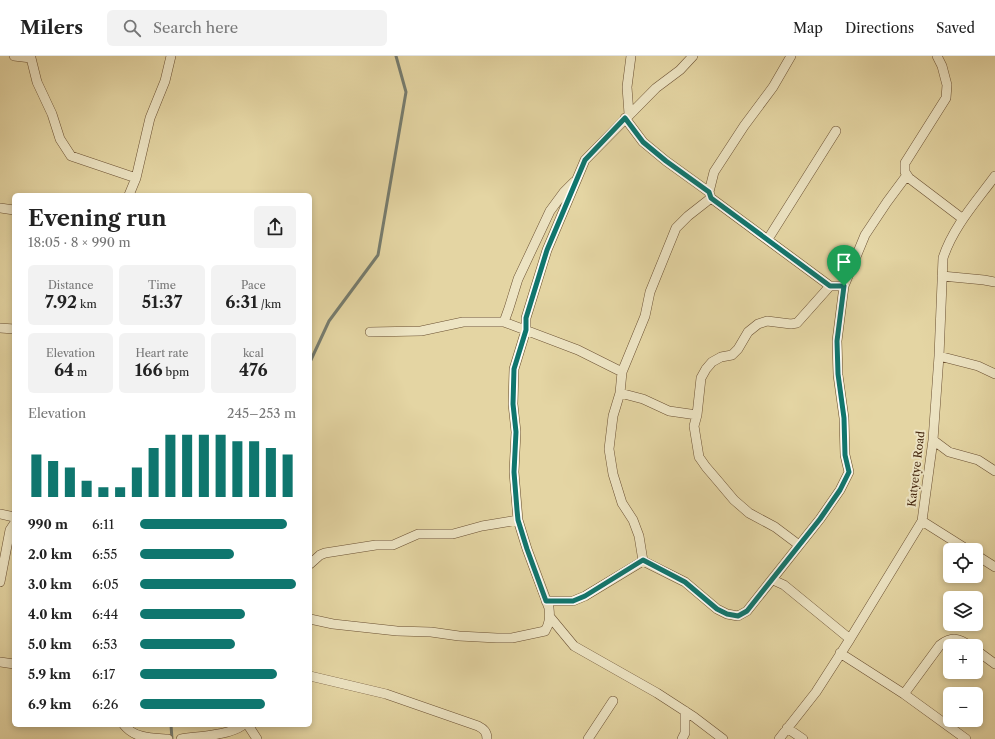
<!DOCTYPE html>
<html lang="en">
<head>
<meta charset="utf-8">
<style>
	:root { --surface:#fff; --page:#f2f2f2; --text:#222; --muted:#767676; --line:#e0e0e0; --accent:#0f766e }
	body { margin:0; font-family:"Libre Caslon Text",serif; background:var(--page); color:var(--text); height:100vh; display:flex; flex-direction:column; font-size:15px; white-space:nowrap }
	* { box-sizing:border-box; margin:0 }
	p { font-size:13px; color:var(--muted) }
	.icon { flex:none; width:22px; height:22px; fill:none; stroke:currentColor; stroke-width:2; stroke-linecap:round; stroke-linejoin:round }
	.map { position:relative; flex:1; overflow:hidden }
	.details { position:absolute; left:12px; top:137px; width:300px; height:534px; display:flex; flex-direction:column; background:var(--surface); border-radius:6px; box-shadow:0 2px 6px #0003 }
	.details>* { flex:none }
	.fabs { position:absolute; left:943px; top:487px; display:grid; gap:8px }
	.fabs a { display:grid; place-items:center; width:40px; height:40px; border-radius:6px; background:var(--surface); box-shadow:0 2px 6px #0003; font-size:20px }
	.pin { position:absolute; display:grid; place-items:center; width:34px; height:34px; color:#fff; margin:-41px -17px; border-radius:50% 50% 50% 0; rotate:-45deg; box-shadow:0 0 4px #0007 }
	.pin .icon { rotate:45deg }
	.round { display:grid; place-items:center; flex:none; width:42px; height:42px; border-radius:6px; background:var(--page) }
	.head { display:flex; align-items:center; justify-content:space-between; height:68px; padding:0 16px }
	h1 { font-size:22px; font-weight:800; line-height:30px }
	.figures { display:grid; grid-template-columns:repeat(3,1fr); gap:6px; height:68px; padding:4px 16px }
	.figures div { display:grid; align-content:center; border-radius:6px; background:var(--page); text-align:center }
	.figures b { font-size:17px; font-weight:800 }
	.figures small { font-size:11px; font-weight:400 }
	.figures p { font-size:11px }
	.chart { height:112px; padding:8px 16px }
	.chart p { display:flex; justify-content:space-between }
	.chart svg { width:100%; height:72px; margin-top:4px; stroke:var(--accent); stroke-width:6 }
	ul { padding:0 16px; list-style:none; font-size:13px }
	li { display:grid; grid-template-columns:64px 48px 1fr; align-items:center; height:30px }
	li i { height:10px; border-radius:5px; background:var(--accent) }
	header { display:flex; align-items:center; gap:24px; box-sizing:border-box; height:56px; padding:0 20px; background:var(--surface); border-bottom:1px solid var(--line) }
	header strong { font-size:19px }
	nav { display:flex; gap:22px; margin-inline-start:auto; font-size:14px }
	.search { width:280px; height:36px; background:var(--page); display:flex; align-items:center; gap:10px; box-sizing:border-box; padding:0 14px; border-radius:6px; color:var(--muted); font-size:15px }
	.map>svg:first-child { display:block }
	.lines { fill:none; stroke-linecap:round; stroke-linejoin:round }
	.stream { stroke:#767c6e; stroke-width:3 }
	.minor-casing { stroke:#6a5032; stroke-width:10 }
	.minor { stroke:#ede4c3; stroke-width:9 }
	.route-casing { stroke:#fff; stroke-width:8 }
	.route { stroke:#0f766e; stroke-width:5 }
	.labels { text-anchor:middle; stroke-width:4; stroke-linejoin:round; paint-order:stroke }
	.street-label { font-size:11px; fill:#42240c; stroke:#ede4c3 }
</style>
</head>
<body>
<header>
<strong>Milers</strong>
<div class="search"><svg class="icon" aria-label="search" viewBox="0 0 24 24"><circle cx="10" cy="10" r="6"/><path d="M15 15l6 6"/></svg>Search here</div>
<nav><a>Map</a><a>Directions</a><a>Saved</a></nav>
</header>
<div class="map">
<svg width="995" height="683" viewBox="0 0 995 683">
	<rect width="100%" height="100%" fill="#e4d5a3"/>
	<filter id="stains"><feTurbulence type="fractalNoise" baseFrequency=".005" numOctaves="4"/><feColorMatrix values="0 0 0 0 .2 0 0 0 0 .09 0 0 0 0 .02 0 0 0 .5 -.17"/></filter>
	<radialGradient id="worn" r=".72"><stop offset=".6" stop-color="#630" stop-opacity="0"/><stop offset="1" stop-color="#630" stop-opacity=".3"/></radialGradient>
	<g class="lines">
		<path class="stream" d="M310 306 329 265 378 199 406 36 396 0
			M171 669 172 683"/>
		<defs>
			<path id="minor" d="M14 0 31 2
				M29 0 31 2 37 26 52 58 60 83 71 100 136 122
				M937 0 942 10 947 29 946 42 905 107V116L909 122 963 163
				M629 58 627 31 631 0
				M625 62 643 86 666 105 709 136 711 142 715 145 830 230
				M709 136 714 116 744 70 773 31 791 0
				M129 139 136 122 150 62 165 25 171 0
				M0 152 14 154
				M768 183 836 75
				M942 220 984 224 995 226
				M504 266 509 252 518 223 550 155 564 136 574 126
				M0 272 14 273
				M370 276 421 275 463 266H504L578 294 622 316
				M939 300 978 310 995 318
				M620 337 643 343 669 355 697 359
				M933 384 949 396 978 404 995 415
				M0 458 14 461
				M922 465 968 494
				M799 489 775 471 749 457 734 444 718 425 706 411 699 401 694 370 697 359 701 322 706 313 712 306 721 301 732 299 738 293 748 276 758 268 767 265 791 268 797 267 830 230H844
				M976 499 995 511
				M643 505 685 526 717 553 727 558 738 560 747 555 820 463 840 434 849 416 845 399 844 362 838 319 837 285 844 230 865 179 887 146 907 119
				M643 505 639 480 633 464 622 447 613 418 609 393 613 360 620 337 622 316 645 260 650 236 676 172 688 160 711 142
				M310 508 320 499 325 497 376 489H393L418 478H453L482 470 518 464
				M773 524 784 529 850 583
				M0 526 10 474 14 468
				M546 545H573L585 540 643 505
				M550 561 574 590 581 594 657 637 694 661 723 683
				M310 563 333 568 397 575 431 576 459 580 497 582H512L545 575C550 567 550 561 549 552L527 493 518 464 514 416 516 376 513 348 514 313 526 274V262L547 194 585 104 656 32 680 14 693 0
				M976 594 995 608
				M840 597 904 638 966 683
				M0 606 14 608
				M310 620 386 638 478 670C484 673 487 676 487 683
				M904 638 940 589C952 580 959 582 970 590
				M124 669C135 683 153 682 168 683
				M248 669 257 683
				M787 672 803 683
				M181 683C199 680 228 680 243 669
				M588 683 613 645
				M682 683 685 677V655
				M779 683 816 636 850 583 922 465 933 384 939 300 943 202C953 171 976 146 995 120"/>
		</defs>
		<use href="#minor" class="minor-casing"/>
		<use href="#minor" class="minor"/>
	</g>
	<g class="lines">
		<defs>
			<path id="route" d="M625 62 643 86 666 105 709 136 711 142 715 145 830 230H844L837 285 838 318 844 362 845 399 849 416 840 434 820 463 747 555 738 560 727 558 717 553 685 526 643 504 585 540 573 545H546L527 493 518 464 517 454 514 416 516 376 513 348 514 313 526 274V262L547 194 585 104Z"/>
		</defs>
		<use href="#route" class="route-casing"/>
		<use href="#route" class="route"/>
	</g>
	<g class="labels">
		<g class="street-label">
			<text transform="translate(916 413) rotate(-83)" y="4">Katyetye Road</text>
		</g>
	</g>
	<rect width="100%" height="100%" filter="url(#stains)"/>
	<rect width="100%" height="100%" fill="url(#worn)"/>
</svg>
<div class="fabs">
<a><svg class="icon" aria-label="locate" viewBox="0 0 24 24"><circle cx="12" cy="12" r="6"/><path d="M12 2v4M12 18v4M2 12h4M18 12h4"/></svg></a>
<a><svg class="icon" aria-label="layers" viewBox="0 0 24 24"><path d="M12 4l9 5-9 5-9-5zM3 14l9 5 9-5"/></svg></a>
<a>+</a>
<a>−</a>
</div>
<div class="pin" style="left:844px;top:230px;background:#1e9e55"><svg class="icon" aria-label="arrive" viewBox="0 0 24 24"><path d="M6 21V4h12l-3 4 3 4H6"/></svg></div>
<section class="details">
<div class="head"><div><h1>Evening run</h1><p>18:05 · 8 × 990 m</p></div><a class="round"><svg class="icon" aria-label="share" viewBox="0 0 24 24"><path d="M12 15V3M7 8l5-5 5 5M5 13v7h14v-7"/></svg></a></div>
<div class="figures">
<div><p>Distance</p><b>7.92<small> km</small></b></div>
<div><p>Time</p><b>51:37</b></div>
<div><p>Pace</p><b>6:31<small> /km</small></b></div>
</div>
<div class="figures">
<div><p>Elevation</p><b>64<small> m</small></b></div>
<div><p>Heart rate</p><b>166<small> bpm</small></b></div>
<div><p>kcal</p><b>476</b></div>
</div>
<div class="chart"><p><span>Elevation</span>245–253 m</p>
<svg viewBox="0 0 160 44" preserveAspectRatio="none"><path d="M5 44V18M15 44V22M25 44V26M35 44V34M45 44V38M55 44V38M65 44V26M75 44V14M85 44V6M95 44V6M105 44V6M115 44V6M125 44V10M135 44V10M145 44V14M155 44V18"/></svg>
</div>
<ul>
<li><b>990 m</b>6:11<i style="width:94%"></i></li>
<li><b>2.0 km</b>6:55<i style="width:60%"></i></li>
<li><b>3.0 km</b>6:05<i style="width:100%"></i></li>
<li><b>4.0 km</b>6:44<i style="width:67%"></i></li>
<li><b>5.0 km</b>6:53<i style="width:61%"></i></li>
<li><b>5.9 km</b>6:17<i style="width:88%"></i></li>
<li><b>6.9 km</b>6:26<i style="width:80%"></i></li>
</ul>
</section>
</div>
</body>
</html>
